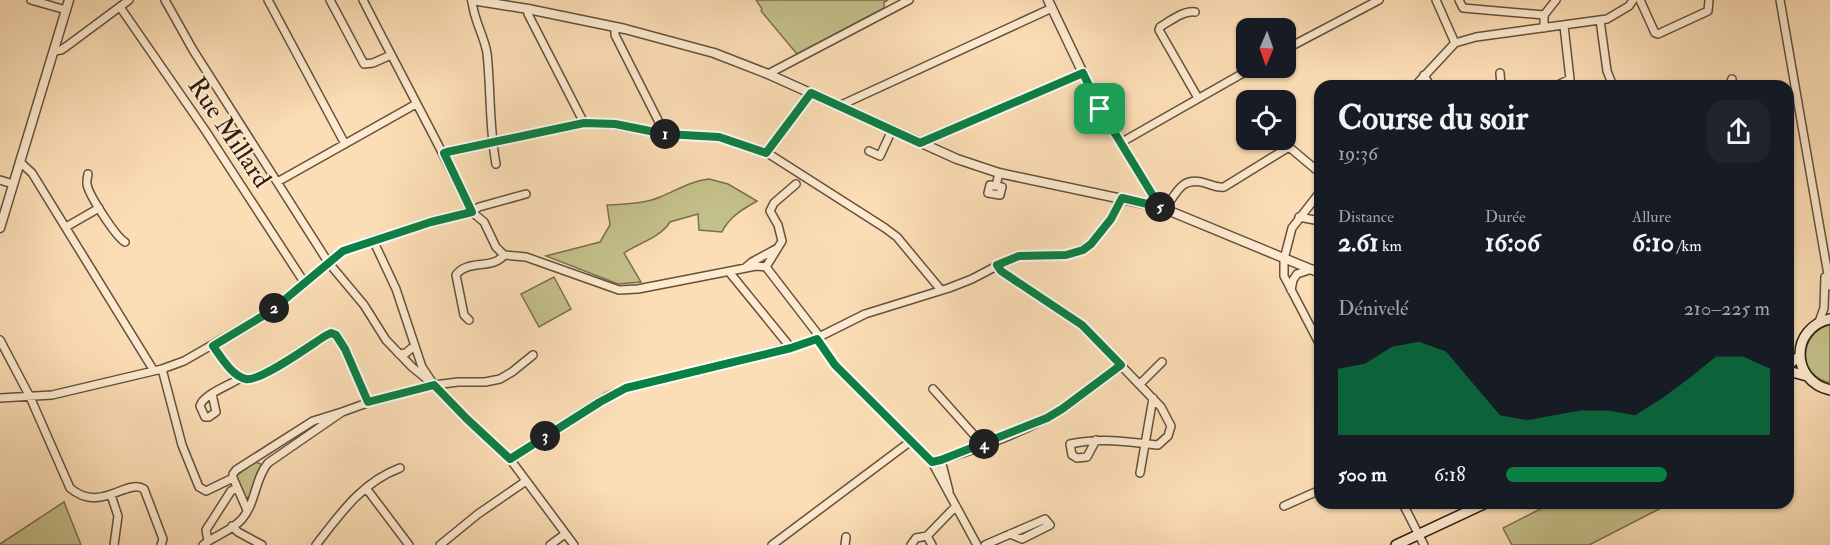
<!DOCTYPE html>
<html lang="fr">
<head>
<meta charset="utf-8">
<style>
	:root { --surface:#171b24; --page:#20242c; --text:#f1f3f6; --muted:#9ea1a6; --accent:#0b8043 }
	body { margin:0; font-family:"IM FELL Double Pica",serif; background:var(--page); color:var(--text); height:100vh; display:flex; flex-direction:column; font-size:22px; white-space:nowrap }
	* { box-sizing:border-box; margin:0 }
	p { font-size:20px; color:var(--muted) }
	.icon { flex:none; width:33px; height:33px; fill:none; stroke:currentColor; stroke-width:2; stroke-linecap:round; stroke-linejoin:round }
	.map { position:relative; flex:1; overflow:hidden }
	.side { position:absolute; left:1314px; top:80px; width:480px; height:429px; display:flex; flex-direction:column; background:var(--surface); border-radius:18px; box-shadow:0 2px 4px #0004 }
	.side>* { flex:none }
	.needle { width:39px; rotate:182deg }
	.tools { position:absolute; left:1236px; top:18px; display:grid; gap:12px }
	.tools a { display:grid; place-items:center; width:60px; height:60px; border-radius:12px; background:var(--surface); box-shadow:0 2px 4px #0004; font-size:30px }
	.pin { position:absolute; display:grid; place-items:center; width:51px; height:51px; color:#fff; margin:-26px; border-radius:12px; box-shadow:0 3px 9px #0006 }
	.km { position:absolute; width:30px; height:30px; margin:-15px; border-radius:50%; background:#222; color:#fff; font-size:16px; line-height:30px; text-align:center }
	.round { display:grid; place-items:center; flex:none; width:63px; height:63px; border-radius:18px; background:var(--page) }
	.summary { display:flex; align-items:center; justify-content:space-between; height:102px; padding:0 24px }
	h1 { font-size:33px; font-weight:700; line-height:45px }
	.stats { display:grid; grid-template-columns:repeat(3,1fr); gap:9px; height:102px; padding:6px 24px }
	.stats div { display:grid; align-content:center }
	.stats b { font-size:26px; font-weight:700 }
	.stats small { font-size:16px; font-weight:400 }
	.stats p { font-size:16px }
	.chart { height:168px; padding:12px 24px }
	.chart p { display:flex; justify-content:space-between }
	.chart svg { width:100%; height:108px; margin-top:6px; fill:var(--accent); opacity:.7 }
	ul { padding:0 24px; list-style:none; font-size:20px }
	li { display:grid; grid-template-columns:96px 72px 1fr; align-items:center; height:45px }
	li i { height:15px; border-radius:8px; background:var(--accent) }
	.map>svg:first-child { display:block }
	.green { fill:#c4c08a; stroke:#7a704e; stroke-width:1.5 }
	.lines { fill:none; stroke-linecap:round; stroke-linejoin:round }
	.minor-casing { stroke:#64503b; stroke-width:10 }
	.tertiary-casing { stroke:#64503b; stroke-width:11 }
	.secondary-casing { stroke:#312012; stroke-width:12 }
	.minor { stroke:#fdead0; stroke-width:7 }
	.tertiary { stroke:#fdead0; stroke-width:8 }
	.secondary { stroke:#fdead0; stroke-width:9 }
	.route-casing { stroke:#fff; stroke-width:12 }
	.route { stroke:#0b8043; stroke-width:8 }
	.labels { text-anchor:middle; stroke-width:4.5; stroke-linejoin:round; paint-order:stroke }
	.street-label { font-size:26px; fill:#312012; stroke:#fdead0 }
</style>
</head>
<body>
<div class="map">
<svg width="1830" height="545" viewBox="0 0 1830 545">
	<rect width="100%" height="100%" fill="#fcdeb6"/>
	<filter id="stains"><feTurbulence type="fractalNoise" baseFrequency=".00333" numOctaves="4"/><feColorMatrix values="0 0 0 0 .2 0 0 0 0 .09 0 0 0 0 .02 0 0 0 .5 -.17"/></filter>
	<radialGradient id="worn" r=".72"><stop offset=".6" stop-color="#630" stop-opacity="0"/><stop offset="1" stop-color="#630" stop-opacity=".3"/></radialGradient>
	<path class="green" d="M756 0H888L884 2V8L797 54 761 11 762 9Z
		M709 179 728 184 757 201C743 209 729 217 722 232L699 230 698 214 670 222C661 237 639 243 624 253L641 282 618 284 546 256 600 242 610 225 607 205C625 204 644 204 660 197 677 190 691 181 709 179Z
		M554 277 571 309 539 327 521 294Z
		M1830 324V383C1796 375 1799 334 1830 324Z
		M255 462 261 464V469L250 497 246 498 236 480V476Z
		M64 502 81 545H0V544Z
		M1552 503V502L1671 503 1589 545H1512L1503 528Z"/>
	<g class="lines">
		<defs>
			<path id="minor" d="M31 0 66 10
				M165 0 193 50 328 262 364 305 386 340 412 367 434 385
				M268 0 345 144
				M330 0 364 64 373 63 391 55
				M363 0C399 71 437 140 472 212L479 207 526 194
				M472 0C473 19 484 35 487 53 491 90 489 127 496 164
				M1436 0 1455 43
				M1459 0 1463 8 1544 15
				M1640 0 1655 33 1658 34 1708 11 1709 0
				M1780 0 1830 286
				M120 7 205 130 304 282
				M528 9V14L584 123
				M1195 12C1184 10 1170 21 1160 27L1159 30 1198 98
				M1600 20 1607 71 1613 86
				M615 27V35L665 134
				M1544 28V15L1556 0
				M1286 49 1379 0
				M54 51 61 50 67 46 129 0
				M1500 73 1501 86
				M768 74 909 0
				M1424 75 1430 86
				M1415 86 1455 43 1476 37 1607 19 1629 6 1633 0
				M1556 86 1570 79 1564 26
				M1729 86 1732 79
				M839 106 1052 8
				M1122 142 1252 68
				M920 143 1083 73
				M869 151 880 156 892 130
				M444 153 584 123 615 125 665 134 719 137 769 154 885 228 897 237 941 290
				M766 153 811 93
				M20 162 32 173 154 371
				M88 174C88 175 86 183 87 184 88 194 116 237 125 242
				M0 180 13 184
				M279 181 416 104
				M996 186 1002 187 1000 195 988 193 990 185 996 186 999 173
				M1320 192 1292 228 1284 259V276L1320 345
				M1165 209C1177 192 1182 176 1205 183 1212 185 1216 188 1224 187L1289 147 1320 173
				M1299 217 1320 221
				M66 227 99 208
				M373 240 396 289 422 367 434 385 467 419 510 459 574 545
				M997 265 1001 271 1082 325 1161 407 1171 426 1168 436 1158 445C1126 442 1102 437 1070 444L1072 455 1077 458 1087 457 1096 440
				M766 267 782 241 778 225 770 211 774 203 796 184
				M766 267 820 337
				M745 268 752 262 776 249
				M730 273 791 348
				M1291 290 1293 280 1297 274 1312 269
				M469 320 464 315 456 275C467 259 493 270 504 255
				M1819 322 1824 308 1825 277
				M817 339 835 365 932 462 977 545
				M0 340 30 397 70 488C101 514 126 478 144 489L163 539 161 545
				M213 346C221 357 232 376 246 379 260 382 311 345 325 336 328 334 330 333 334 334 344 338 363 390 367 403
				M399 354 406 353 414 346
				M162 369 182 445 199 487 206 491 233 478
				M1140 384 1162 362
				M933 389 983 445
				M212 394 216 412 209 417H205L200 406C203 394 231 385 242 377
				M0 398 52 395 162 369 184 361 271 311 343 251 373 240 464 213 472 212 484 222 496 247 504 255 526 257 619 290 638 289 756 266 766 267
				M342 412 367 403 434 385 458 382H485L500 379 512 372 533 355
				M510 459 608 396 626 388 807 343 865 314 949 288 972 279 1010 259 1019 256 1066 255 1075 253 1091 244 1111 219 1122 198
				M941 460 949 491
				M932 462C969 453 1029 430 1061 410 1082 396 1101 380 1121 365
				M1140 473 1153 398
				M366 488 409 545
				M111 495 118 516 114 545
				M1402 502 1424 545
				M1284 506 1320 490
				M232 526 238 532 262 545
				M927 536 932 545
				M208 541 206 530 231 491 237 488
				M203 545C214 536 233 530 242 519 256 503 255 478 268 463L342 412 313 421 236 470 233 474V478L247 510
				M316 545C340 514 362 482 400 468
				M440 545 478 514 526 481
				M550 545 565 534
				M772 545 911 441
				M845 545 846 537
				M911 545 916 538 927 536 956 506
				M985 545C1005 536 1025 528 1045 519L1050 525 1022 539 1010 534"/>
			<path id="tertiary" d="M472 0 528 9 625 29 714 53 768 74 957 159 999 173 1160 207 1320 273
				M1048 0 1100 109 1160 207
				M0 228 69 0"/>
			<path id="secondary" d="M1830 319C1790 328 1790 380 1830 390
				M1788 365 1800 356
				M1788 371 1807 376
				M1396 545 1488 502"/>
		</defs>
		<use href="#minor" class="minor-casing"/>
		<use href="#tertiary" class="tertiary-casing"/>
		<use href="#secondary" class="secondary-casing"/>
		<use href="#minor" class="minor"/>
		<use href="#tertiary" class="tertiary"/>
		<use href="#secondary" class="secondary"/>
	</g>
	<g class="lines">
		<defs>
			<path id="route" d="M1083 73 1100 109 1160 207 1122 198 1111 219 1091 244 1083 250 1066 255 1019 256 997 265 1001 271 1082 325 1121 365 1062 409 1047 418 941 460 932 462 835 365 817 339 791 348 626 388 600 402 510 459 467 419 434 385 368 402 345 349 336 335 331 333 325 336C311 345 260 382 246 379 232 376 221 357 213 346L271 311 343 251 431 222 472 212 444 153 447 152 584 123 615 124 665 134 719 137 766 153 811 93 920 143Z"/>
		</defs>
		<use href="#route" class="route-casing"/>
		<use href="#route" class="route"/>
	</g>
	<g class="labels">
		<g class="street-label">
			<text transform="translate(230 132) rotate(56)" y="9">Rue Millard</text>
		</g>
	</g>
	<rect width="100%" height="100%" filter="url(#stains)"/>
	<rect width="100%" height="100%" fill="url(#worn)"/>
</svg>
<div class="tools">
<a><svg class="needle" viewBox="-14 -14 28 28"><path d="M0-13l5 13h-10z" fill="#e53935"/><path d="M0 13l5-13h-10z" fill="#9ea1a6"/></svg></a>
<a><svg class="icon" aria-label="locate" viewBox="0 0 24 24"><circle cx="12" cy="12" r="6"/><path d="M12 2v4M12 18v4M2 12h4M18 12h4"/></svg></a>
</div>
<div class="pin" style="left:1100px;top:109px;background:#1e9e55"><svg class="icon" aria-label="arrive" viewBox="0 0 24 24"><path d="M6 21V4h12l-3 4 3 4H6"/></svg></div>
<b class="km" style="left:665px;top:134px">1</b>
<b class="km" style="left:274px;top:308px">2</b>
<b class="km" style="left:545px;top:436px">3</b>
<b class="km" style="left:984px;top:444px">4</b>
<b class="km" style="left:1160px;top:207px">5</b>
<section class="side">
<div class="summary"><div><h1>Course du soir</h1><p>19:36</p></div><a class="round"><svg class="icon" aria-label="share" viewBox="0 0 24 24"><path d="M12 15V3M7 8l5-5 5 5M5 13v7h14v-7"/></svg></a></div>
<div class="stats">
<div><p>Distance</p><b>2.61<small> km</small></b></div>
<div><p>Durée</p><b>16:06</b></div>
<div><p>Allure</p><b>6:10<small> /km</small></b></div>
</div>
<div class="chart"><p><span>Dénivelé</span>210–225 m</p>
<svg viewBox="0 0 160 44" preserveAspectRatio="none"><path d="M0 44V17L10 15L20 8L30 6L40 10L50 23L60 36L70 38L80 36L90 34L100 34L110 36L120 29L130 21L140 12L150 12L160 17V44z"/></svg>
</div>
<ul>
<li><b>500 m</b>6:18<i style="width:61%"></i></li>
</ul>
</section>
</div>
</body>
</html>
